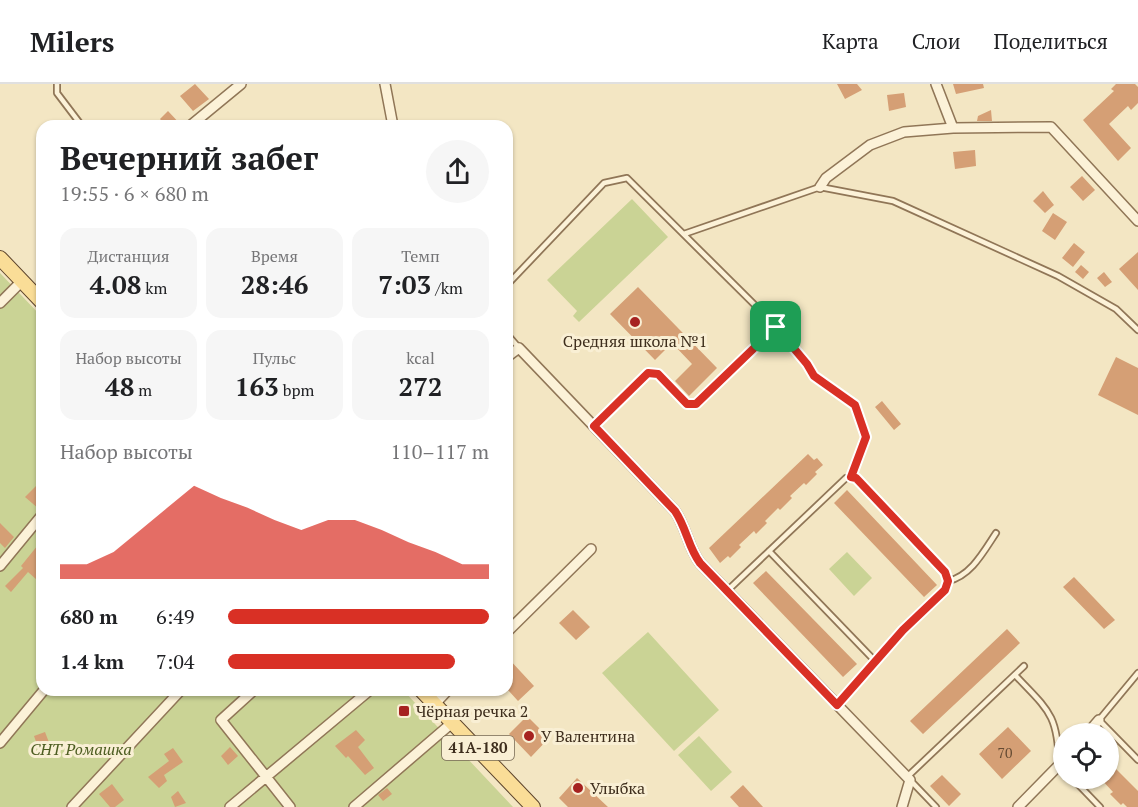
<!DOCTYPE html>
<html lang="ru">
<head>
<meta charset="utf-8">
<style>
	:root { --surface:#fff; --page:#f6f6f6; --text:#202124; --muted:#757577; --line:#e0e0e0; --accent:#d93025 }
	body { margin:0; font-family:"PT Serif",serif; background:var(--page); color:var(--text); height:100vh; display:flex; flex-direction:column; font-size:22px; white-space:nowrap }
	* { box-sizing:border-box; margin:0 }
	p { font-size:20px; color:var(--muted) }
	.icon { flex:none; width:33px; height:33px; fill:none; stroke:currentColor; stroke-width:2; stroke-linecap:round; stroke-linejoin:round }
	.map { position:relative; flex:1; overflow:hidden }
	.side { position:absolute; left:36px; top:36px; width:477px; height:576px; display:flex; flex-direction:column; background:var(--surface); border-radius:18px; box-shadow:0 2px 4px #0004 }
	.side>* { flex:none }
	.controls { position:absolute; left:1053px; top:639px; display:grid; gap:12px }
	.controls a { display:grid; place-items:center; width:66px; height:66px; border-radius:50%; background:var(--surface); box-shadow:0 2px 4px #0004; font-size:30px }
	.pin { position:absolute; display:grid; place-items:center; width:51px; height:51px; color:#fff; margin:-26px; border-radius:12px; box-shadow:0 3px 9px #0006 }
	.round { display:grid; place-items:center; flex:none; width:63px; height:63px; border-radius:32px; background:var(--page) }
	.overview { display:flex; align-items:center; justify-content:space-between; height:102px; padding:0 24px }
	h1 { font-size:33px; font-weight:700; line-height:45px }
	.metrics { display:grid; grid-template-columns:repeat(3,1fr); gap:9px; height:102px; padding:6px 24px }
	.metrics div { display:grid; align-content:center; border-radius:15px; background:var(--page); text-align:center }
	.metrics b { font-size:26px; font-weight:700 }
	.metrics small { font-size:16px; font-weight:400 }
	.metrics p { font-size:16px }
	.chart { height:168px; padding:12px 24px }
	.chart p { display:flex; justify-content:space-between }
	.chart svg { width:100%; height:108px; margin-top:6px; fill:var(--accent); opacity:.7 }
	ul { padding:0 24px; list-style:none; font-size:20px }
	li { display:grid; grid-template-columns:96px 72px 1fr; align-items:center; height:45px }
	li i { height:15px; border-radius:8px; background:var(--accent) }
	header { display:flex; align-items:center; gap:36px; box-sizing:border-box; height:84px; padding:0 30px; background:var(--surface); border-bottom:2px solid var(--line) }
	header strong { font-size:28px }
	nav { display:flex; gap:33px; margin-inline-start:auto; font-size:21px }
	.map>svg:first-child { display:block }
	.green { fill:#cad395 }
	.building { fill:#d59f75 }
	.lines { fill:none; stroke-linecap:round; stroke-linejoin:round }
	.lane-casing { stroke:#907657; stroke-width:8 }
	.street-casing { stroke:#907657; stroke-width:12 }
	.primary-casing { stroke:#5d442c; stroke-width:16 }
	.lane { stroke:#fcf2d8; stroke-width:4.5 }
	.street { stroke:#fcf2d8; stroke-width:9 }
	.primary { stroke:#fadd97; stroke-width:14 }
	.route-casing { stroke:#fff; stroke-width:12 }
	.route { stroke:#d93025; stroke-width:8 }
	.poi-dot { fill:#a62220; stroke:#f9efd4; stroke-width:2 }
	.labels { text-anchor:middle; stroke-width:6; stroke-linejoin:round; paint-order:stroke }
	.number-label { font-size:14px; fill:#644a33 }
	.shield { fill:#f9efd4; stroke:#766854; stroke-width:1.5 }
	.shield-label { font-size:15px; font-weight:bold; fill:#3e2e1d }
	.poi-label { font-size:16px; fill:#3e2e1d; stroke:#f9efd4; text-anchor:start }
	.park-label { font-size:16px; font-style:italic; fill:#4d5d21; stroke:#f9efd4 }
</style>
</head>
<body>
<header>
<strong>Milers</strong>
<nav><a>Карта</a><a>Слои</a><a>Поделиться</a></nav>
</header>
<div class="map">
<svg width="1138" height="723" viewBox="0 0 1138 723">
	<rect width="100%" height="100%" fill="#f3e6c3"/>
	<path class="green" d="M632 115 668 153 579 238 573 232 577 227 547 196Z
		M0 189 42 233V606H403L513 723H0Z
		M847 468 872 494 854 512 829 485Z
		M648 548 719 626 674 667 602 589Z
		M699 652 732 688 711 707 678 671Z"/>
	<path class="building" d="M195 0 209 15 193 27 180 12Z
		M837 0H857L862 6 845 15Z
		M953 0H983L984 4 956 10Z
		M1116 0H1135L1138 3V19L1131 26 1128 22 1109 40 1131 64 1118 77 1083 36 1114 7 1111 5Z
		M904 9 906 23 889 27 887 11Z
		M991 26 992 37H977L978 32Z
		M168 27 182 42H166L160 35Z
		M975 66 976 82 955 85 953 68Z
		M1082 92 1095 106 1083 117 1070 103Z
		M1043 107 1054 121 1045 129 1033 117Z
		M1053 129 1067 138 1055 156 1042 147Z
		M1074 159 1085 168 1073 183 1062 174Z
		M1138 168V206L1119 185Z
		M1081 181 1089 188 1083 195 1075 188Z
		M1104 188 1112 198 1105 203 1097 194Z
		M638 203 717 284 689 312 675 297 692 280 672 259 655 276 610 230Z
		M1116 273 1138 284V331L1098 311Z
		M882 317 901 340 894 346 875 323Z
		M808 370 814 376 817 374 823 381 815 388 817 390 806 401 804 399 790 412 792 414 780 426 778 424 765 437 767 439 756 450 754 447 739 461 741 463 730 474 728 472 720 479 709 464Z
		M42 396V424L39 425 25 413Z
		M847 406 937 501 924 513 834 419Z
		M0 439 14 453 5 464 0 459Z
		M42 456V489L37 496 28 488 11 508 5 502 23 484 21 482Z
		M766 487 857 580 843 593 753 499Z
		M1074 493 1115 536 1104 545 1063 503Z
		M573 526 590 543 576 556 559 539Z
		M1007 545 1020 559 923 650 910 637Z
		M507 573 534 602 518 617 507 605Z
		M527 632 549 654 531 673 509 650Z
		M1008 643 1031 667 1002 695 979 670Z
		M356 646 365 656 358 663 374 684 365 691 348 672 346 674 335 662Z
		M45 648 50 661 39 666 34 652Z
		M230 663 238 672 228 681 221 672Z
		M173 664 183 678 164 691 167 697 159 704 148 693 169 677 164 670Z
		M1108 677 1138 707V723H1127L1123 719 1121 721 1110 710 1113 708 1100 694H1108Z
		M942 691 961 710 949 722 930 702Z
		M577 694 608 723H568L559 714Z
		M112 700 124 716 115 723H110L99 710Z
		M743 701 763 723H739L730 713Z
		M387 704 392 710 383 717 378 711Z
		M178 707 186 719 175 723 171 713Z"/>
	<g class="lines">
		<defs>
			<path id="lane" d="M57 0V9L82 42
				M684 150 820 103 893 117 1058 192 1116 225 1138 246
				M507 201 604 99 627 94 790 256 807 280 814 292 855 321 866 353 851 393
				M507 250 519 264
				M594 342 648 289 658 290 687 320H696L776 243
				M769 467 875 577
				M948 497C971 492 984 467 996 449
				M727 507 846 394 851 393 856 394 945 488 948 497 945 506 903 546 837 621
				M1138 589 1099 636 1138 676
				M1015 591C1048 626 1058 630 1059 681L1064 685
				M907 693 1024 582
				M1072 694 1100 723
				M911 697 936 723"/>
			<path id="street" d="M385 0 393 42
				M936 0 953 44
				M190 42 241 0
				M820 103 826 94 870 61 904 48 953 44 1051 43 1138 137
				M0 219 22 197
				M507 273 519 264 675 427C687 445 688 463 700 479L910 696 902 723
				M0 482 42 431
				M507 548 591 465
				M254 606 221 636 290 723
				M435 620 448 606
				M1087 650 1099 636
				M0 659 44 606
				M72 723 181 606
				M230 723 370 606
				M354 723 453 638
				M1018 723 1064 676"/>
			<path id="primary" d="M0 174 42 218
				M421 606 533 723"/>
		</defs>
		<use href="#lane" class="lane-casing"/>
		<use href="#street" class="street-casing"/>
		<use href="#primary" class="primary-casing"/>
		<use href="#lane" class="lane"/>
		<use href="#street" class="street"/>
		<use href="#primary" class="primary"/>
	</g>
	<g class="lines">
		<defs>
			<path id="route" d="M776 243 807 280 814 292 855 321 866 353 851 393 856 394 945 488 948 497 945 506 903 546 837 621 700 479C688 463 687 445 675 427L594 342 648 289 658 290 687 320H696Z"/>
		</defs>
		<use href="#route" class="route-casing"/>
		<use href="#route" class="route"/>
	</g>
	<g class="poi-dot">
		<circle cx="635" cy="238" r="6"/>
		<rect x="398" y="621" width="12" height="12" rx="3"/>
		<circle cx="529" cy="652" r="6"/>
		<circle cx="578" cy="704" r="6"/>
	</g>
	<g class="labels">
		<g class="number-label">
			<text x="1005" y="674">70</text>
		</g>
		<rect class="shield" x="442" y="652" width="72" height="24" rx="4.5"/>
		<g class="shield-label">
			<text x="478" y="669">41А-180</text>
		</g>
		<g class="poi-label">
			<text x="635" y="263" text-anchor="middle">Средняя школа №1</text>
			<text x="416" y="633">Чёрная речка 2</text>
			<text x="541" y="658">У Валентина</text>
			<text x="590" y="710">Улыбка</text>
		</g>
		<g class="park-label">
			<text x="81" y="671">СНТ Ромашка</text>
		</g>
	</g>
</svg>
<div class="controls">
<a><svg class="icon" aria-label="locate" viewBox="0 0 24 24"><circle cx="12" cy="12" r="6"/><path d="M12 2v4M12 18v4M2 12h4M18 12h4"/></svg></a>
</div>
<div class="pin" style="left:776px;top:243px;background:#1e9e55"><svg class="icon" aria-label="arrive" viewBox="0 0 24 24"><path d="M6 21V4h12l-3 4 3 4H6"/></svg></div>
<section class="side">
<div class="overview"><div><h1>Вечерний забег</h1><p>19:55 · 6 × 680 m</p></div><a class="round"><svg class="icon" aria-label="share" viewBox="0 0 24 24"><path d="M12 15V3M7 8l5-5 5 5M5 13v7h14v-7"/></svg></a></div>
<div class="metrics">
<div><p>Дистанция</p><b>4.08<small> km</small></b></div>
<div><p>Время</p><b>28:46</b></div>
<div><p>Темп</p><b>7:03<small> /km</small></b></div>
</div>
<div class="metrics">
<div><p>Набор высоты</p><b>48<small> m</small></b></div>
<div><p>Пульс</p><b>163<small> bpm</small></b></div>
<div><p>kcal</p><b>272</b></div>
</div>
<div class="chart"><p><span>Набор высоты</span>110–117 m</p>
<svg viewBox="0 0 160 44" preserveAspectRatio="none"><path d="M0 44V38L10 38L20 33L30 24L40 15L50 6L60 11L70 15L80 20L90 24L100 20L110 20L120 24L130 29L140 33L150 38L160 38V44z"/></svg>
</div>
<ul>
<li><b>680 m</b>6:49<i style="width:100%"></i></li>
<li><b>1.4 km</b>7:04<i style="width:87%"></i></li>
</ul>
</section>
</div>
</body>
</html>
